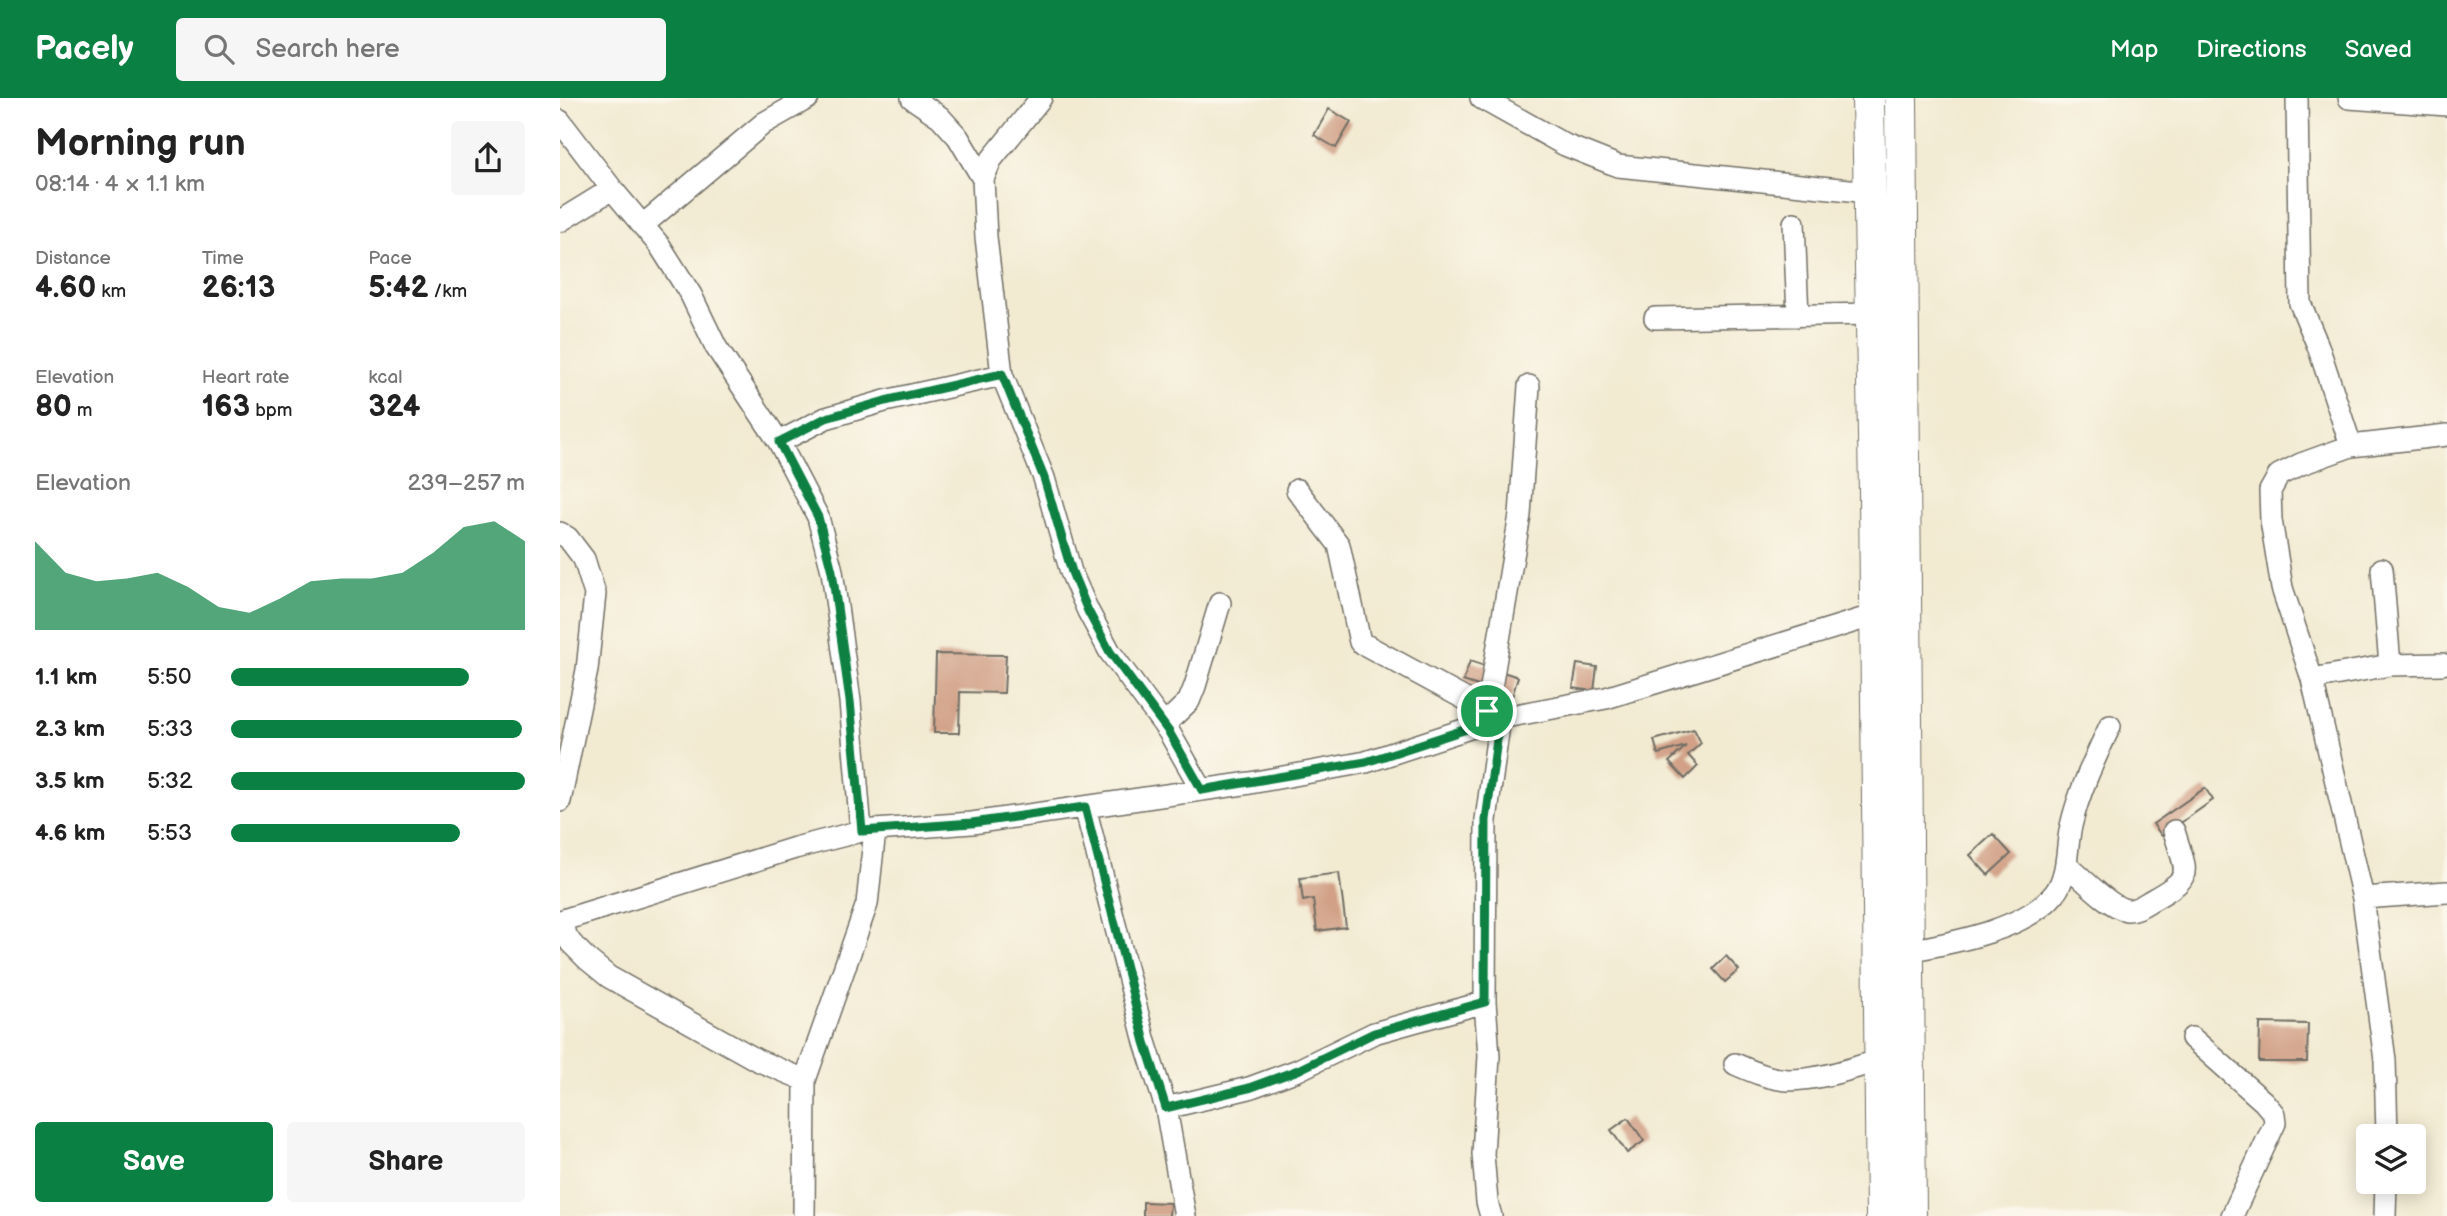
<!DOCTYPE html>
<html lang="en">
<head>
<meta charset="utf-8">
<style>
	:root { --surface:#fff; --page:#f6f6f6; --text:#222; --muted:#767676; --accent:#0b8043 }
	body { margin:0; font-family:"Balsamiq Sans",sans-serif; background:var(--page); color:var(--text); height:100vh; display:flex; flex-direction:column; font-size:26px; white-space:nowrap }
	* { box-sizing:border-box; margin:0 }
	p { font-size:23px; color:var(--muted) }
	.icon { flex:none; width:38px; height:38px; fill:none; stroke:currentColor; stroke-width:2; stroke-linecap:round; stroke-linejoin:round }
	.map { position:relative; flex:1; overflow:hidden }
	.sheet { display:flex; flex-direction:column; background:var(--surface); width:560px }
	.sheet>* { flex:none }
	.buttons { position:absolute; left:1796px; top:1026px; display:grid; gap:14px }
	.buttons a { display:grid; place-items:center; width:70px; height:70px; border-radius:7px; background:var(--surface); box-shadow:0 4px 18px #0003; font-size:35px }
	.pin { position:absolute; display:grid; place-items:center; width:60px; height:60px; color:#fff; margin:-30px; border:4px solid #fff; border-radius:50%; box-shadow:0 2px 7px #0007 }
	.round { display:grid; place-items:center; flex:none; width:74px; height:74px; border-radius:7px; background:var(--page) }
	.summary { display:flex; align-items:center; justify-content:space-between; height:119px; padding:0 35px }
	h1 { font-size:38px; font-weight:800; line-height:52px }
	.figures { display:grid; grid-template-columns:repeat(3,1fr); gap:10px; height:119px; padding:7px 35px }
	.figures div { display:grid; align-content:center }
	.figures b { font-size:30px; font-weight:800 }
	.figures small { font-size:19px; font-weight:400 }
	.figures p { font-size:19px }
	.chart { height:196px; padding:14px 35px }
	.chart p { display:flex; justify-content:space-between }
	.chart svg { width:100%; height:126px; margin-top:7px; fill:var(--accent); opacity:.7 }
	.button { display:flex; gap:14px; margin-top:auto; padding:14px 35px }
	.button a { flex:1; height:80px; border-radius:7px; background:var(--accent); color:#fff; font-size:28px; font-weight:800; line-height:80px; text-align:center }
	.button a+a { background:var(--page); color:var(--text) }
	ul { padding:0 35px; list-style:none; font-size:23px }
	li { display:grid; grid-template-columns:112px 84px 1fr; align-items:center; height:52px }
	li i { height:18px; border-radius:9px; background:var(--accent) }
	header { display:flex; align-items:center; gap:42px; box-sizing:border-box; height:98px; padding:0 35px; background:var(--accent); color:#fff }
	header strong { font-size:33px }
	nav { display:flex; gap:38px; margin-inline-start:auto; font-size:24px }
	.search { width:490px; height:63px; background:var(--page); display:flex; align-items:center; gap:18px; box-sizing:border-box; padding:0 24px; border-radius:7px; color:var(--muted); font-size:26px }
	main { display:flex; flex:1; min-height:0 }
	.map>svg:first-child { display:block }
	.building { fill:#d1a086 }
	.lines { fill:none; stroke-linecap:round; stroke-linejoin:round }
	.minor-casing { stroke:#716e65; stroke-width:24 }
	.highway-casing { stroke:#716e65; stroke-width:34 }
	.minor { stroke:#fff; stroke-width:21 }
	.highway { stroke:#fff; stroke-width:32 }
	.route-casing { stroke:#fff; stroke-width:14 }
	.route { stroke:#0b8043; stroke-width:9 }
</style>
</head>
<body>
<header>
<strong>Pacely</strong>
<div class="search"><svg class="icon" aria-label="search" viewBox="0 0 24 24"><circle cx="10" cy="10" r="6"/><path d="M15 15l6 6"/></svg>Search here</div>
<nav><a>Map</a><a>Directions</a><a>Saved</a></nav>
</header>
<main>
<section class="sheet">
<div class="summary"><div><h1>Morning run</h1><p>08:14 · 4 × 1.1 km</p></div><a class="round"><svg class="icon" aria-label="share" viewBox="0 0 24 24"><path d="M12 15V3M7 8l5-5 5 5M5 13v7h14v-7"/></svg></a></div>
<div class="figures">
<div><p>Distance</p><b>4.60<small> km</small></b></div>
<div><p>Time</p><b>26:13</b></div>
<div><p>Pace</p><b>5:42<small> /km</small></b></div>
</div>
<div class="figures">
<div><p>Elevation</p><b>80<small> m</small></b></div>
<div><p>Heart rate</p><b>163<small> bpm</small></b></div>
<div><p>kcal</p><b>324</b></div>
</div>
<div class="chart"><p><span>Elevation</span>239–257 m</p>
<svg viewBox="0 0 160 44" preserveAspectRatio="none"><path d="M0 44V13L10 24L20 27L30 26L40 24L50 29L60 36L70 38L80 33L90 27L100 26L110 26L120 24L130 17L140 8L150 6L160 13V44z"/></svg>
</div>
<ul>
<li><b>1.1 km</b>5:50<i style="width:81%"></i></li>
<li><b>2.3 km</b>5:33<i style="width:99%"></i></li>
<li><b>3.5 km</b>5:32<i style="width:100%"></i></li>
<li><b>4.6 km</b>5:53<i style="width:78%"></i></li>
</ul>
<div class="button"><a>Save</a><a>Share</a></div>
</section>
<div class="map">
<svg width="1887" height="1118" viewBox="0 0 1887 1118">
	<rect width="100%" height="100%" fill="#fbf7ec"/>
	<filter id="ink" filterUnits="userSpaceOnUse"><feTurbulence type="fractalNoise" baseFrequency=".0143" numOctaves="2"/><feDisplacementMap in="SourceGraphic" scale="14" xChannelSelector="R" yChannelSelector="G"/><feConvolveMatrix kernelMatrix="1 2 1 2 8 2 1 2 1" color-interpolation-filters="sRGB"/></filter>
	<filter id="wash" filterUnits="userSpaceOnUse"><feTurbulence type="fractalNoise" baseFrequency=".00686" numOctaves="4" result="noise"/><feDisplacementMap in="SourceGraphic" scale="28" xChannelSelector="R" yChannelSelector="G"/><feGaussianBlur stdDeviation="1.57" result="paint"/><feColorMatrix in="noise" values="0 0 0 0 0 0 0 0 0 0 0 0 0 0 0 0 0 1.4 0 .05"/><feComposite in="paint" operator="in"/></filter>
	<g filter="url(#wash)">
		<rect width="100%" height="100%" fill="#f2ead1"/>
		<g id="blocks">
			<path class="building" d="M769 11 791 24 776 50 754 37Z
				M376 556 446 557 444 595 400 594 399 635H374Z
				M910 563 958 579 952 599 903 583Z
				M1017 566 1037 569 1034 593 1013 590Z
				M1134 631 1141 645 1128 657 1138 668 1125 681 1109 664 1126 648 1098 656 1094 642Z
				M1645 690 1653 702 1602 738 1593 726Z
				M1433 736 1451 756 1428 777 1410 757Z
				M779 775 786 829 757 833 753 801 743 803 740 780Z
				M1166 858 1179 872 1165 884 1153 871Z
				M1700 925 1748 926 1747 964H1699Z
				M1068 1020 1084 1043 1067 1055 1051 1032Z
				M583 1104 610 1105 609 1118H583Z"/>
		</g>
	</g>
	<g filter="url(#ink)">
		<use href="#blocks" fill-opacity="0" stroke="#716e65" stroke-width="2"/>
		<g class="lines">
			<defs>
				<path id="minor" d="M352 0 380 19 398 39 423 81
					M481 0 431 62 423 81 426 139 442 277 484 380 511 474 528 513 550 554 609 634 642 692
					M921 0 1005 47 1058 68 1309 94
					M1737 0 1740 205 1758 248 1791 348
					M1789 0 1887 7
					M0 23 52 91 100 148 131 197 156 249 219 344 258 419 272 473 290 603 301 733
					M0 123 52 91
					M1234 125 1238 218
					M83 127 204 25 248 0
					M1095 220 1312 216
					M219 344 266 320 325 303 442 277
					M737 392 779 447 800 544 940 620 926 722 925 904 929 958 923 1056 927 1104 931 1118
					M0 435 8 440 24 461 35 496 27 572 0 703
					M1822 471 1830 567
					M1752 581 1830 567 1882 566
					M925 625 960 417 969 288
					M604 627 629 603 635 588 660 505
					M525 709 585 944 606 1010 625 1118
					M1506 766C1520 778 1550 810 1567 812 1576 813 1585 806 1592 802 1635 778 1627 777 1614 733
					M1803 800 1887 794
					M0 823 235 750 301 733 412 725 690 685 806 664 940 620 1046 600 1315 517
					M0 828 11 845 27 861 49 879 197 962 245 982
					M1348 853C1391 845 1466 832 1495 795 1509 776 1506 749 1511 728 1519 693 1535 660 1550 628
					M1632 940 1704 1004 1714 1016 1715 1025 1672 1118
					M1175 966C1191 973 1209 981 1228 982 1259 982 1290 971 1320 962
					M606 1010 689 990 738 972 814 935 925 904
					M1827 1038 1825 962 1803 800 1752 581 1722 490 1711 422 1710 393 1719 377 1741 366 1791 348 1887 337
					M244 1118 245 982 307 806 315 732
					M1825 1118 1826 1083"/>
				<path id="highway" d="M1308 0 1315 394 1322 1118
					M1341 0 1350 1118"/>
			</defs>
			<use href="#minor" class="minor-casing"/>
			<use href="#highway" class="highway-casing"/>
			<use href="#minor" class="minor"/>
			<use href="#highway" class="highway"/>
		</g>
	</g>
	<g class="lines" filter="url(#ink)">
		<defs>
			<path id="route" d="M442 276 484 380 512 474 528 513 550 554 609 634 642 692 806 664 925 625 927 613 940 620 926 722 925 904 814 935 738 972 689 990 606 1010 585 944 525 709 412 725 302 733 290 603 272 473 258 419 219 344 266 320 325 303Z"/>
		</defs>
		<use href="#route" class="route-casing"/>
		<use href="#route" class="route"/>
	</g>
</svg>
<div class="buttons">
<a><svg class="icon" aria-label="layers" viewBox="0 0 24 24"><path d="M12 4l9 5-9 5-9-5zM3 14l9 5 9-5"/></svg></a>
</div>
<div class="pin" style="left:927px;top:613px;background:#1e9e55"><svg class="icon" aria-label="arrive" viewBox="0 0 24 24"><path d="M6 21V4h12l-3 4 3 4H6"/></svg></div>
</div>
</main>
</body>
</html>
